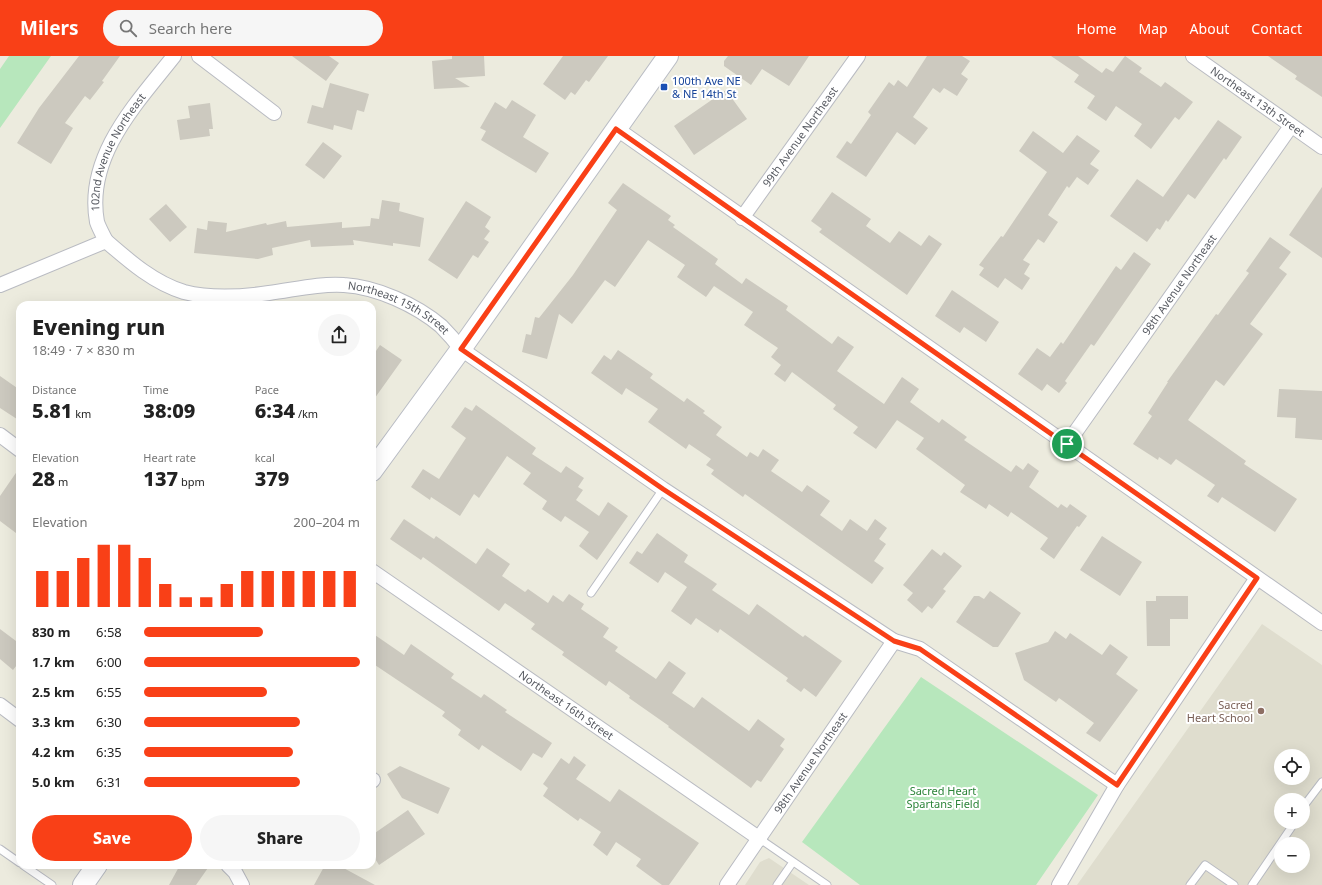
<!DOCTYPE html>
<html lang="en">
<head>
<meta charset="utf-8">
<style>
	:root { --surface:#fff; --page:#f6f6f6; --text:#222; --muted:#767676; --accent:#f94017 }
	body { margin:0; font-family:"Noto Sans",sans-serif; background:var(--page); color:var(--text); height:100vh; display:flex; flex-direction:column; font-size:15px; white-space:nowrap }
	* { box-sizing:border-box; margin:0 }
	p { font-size:13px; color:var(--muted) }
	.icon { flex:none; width:22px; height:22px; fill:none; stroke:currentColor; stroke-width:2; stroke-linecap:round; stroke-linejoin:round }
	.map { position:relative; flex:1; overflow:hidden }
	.side { position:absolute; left:16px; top:245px; width:360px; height:568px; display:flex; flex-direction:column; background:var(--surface); border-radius:12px; box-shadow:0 4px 16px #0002 }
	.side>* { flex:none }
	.buttons { position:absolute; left:1274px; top:693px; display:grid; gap:8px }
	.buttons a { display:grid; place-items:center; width:36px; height:36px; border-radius:50%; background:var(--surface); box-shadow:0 4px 16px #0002; font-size:20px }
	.pin { position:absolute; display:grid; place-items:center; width:34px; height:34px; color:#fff; margin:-17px; border:2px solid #fff; border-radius:50%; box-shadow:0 1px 4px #0007 }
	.round { display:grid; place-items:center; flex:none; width:42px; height:42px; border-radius:21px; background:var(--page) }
	.summary { display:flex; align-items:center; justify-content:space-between; height:68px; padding:0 16px }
	h1 { font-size:22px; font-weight:800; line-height:30px }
	.figures { display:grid; grid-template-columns:repeat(3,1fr); gap:6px; height:68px; padding:4px 16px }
	.figures div { display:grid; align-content:center }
	.figures b { font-size:20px; font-weight:800 }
	.figures small { font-size:11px; font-weight:400 }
	.figures p { font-size:11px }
	.chart { height:112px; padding:8px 16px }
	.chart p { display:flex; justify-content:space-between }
	.chart svg { width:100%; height:72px; margin-top:4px; stroke:var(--accent); stroke-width:6 }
	.primary-button { display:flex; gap:8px; margin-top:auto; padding:8px 16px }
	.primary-button a { flex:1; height:46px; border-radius:24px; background:var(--accent); color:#fff; font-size:16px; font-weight:800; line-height:46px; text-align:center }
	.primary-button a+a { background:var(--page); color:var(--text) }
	ul { padding:0 16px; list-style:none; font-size:13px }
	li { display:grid; grid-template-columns:64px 48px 1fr; align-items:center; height:30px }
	li i { height:10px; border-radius:5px; background:var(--accent) }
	header { display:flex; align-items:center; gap:24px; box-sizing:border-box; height:56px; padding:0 20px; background:var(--accent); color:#fff }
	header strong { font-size:19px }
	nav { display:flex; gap:22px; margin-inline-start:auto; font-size:14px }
	.search { width:280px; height:36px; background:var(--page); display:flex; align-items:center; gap:10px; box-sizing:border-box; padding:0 14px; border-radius:22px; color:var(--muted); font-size:15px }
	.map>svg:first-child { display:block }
	.education { fill:#dfddce; fill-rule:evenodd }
	.green { fill:#b7e7bc }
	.building { fill:#ccc9bf }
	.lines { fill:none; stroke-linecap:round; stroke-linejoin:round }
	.lane-casing { stroke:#b9bbc2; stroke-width:9 }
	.street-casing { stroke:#b9bbc2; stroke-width:16 }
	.secondary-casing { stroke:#b9bcc4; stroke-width:22 }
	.lane { stroke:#fff; stroke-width:7 }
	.street { stroke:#fff; stroke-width:14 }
	.secondary { stroke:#fff; stroke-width:20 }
	.route-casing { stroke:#fff; stroke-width:8 }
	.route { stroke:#f94017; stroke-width:5 }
	.transit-dot { fill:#1a4fb4; stroke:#fff; stroke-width:1.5 }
	.education-dot { fill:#8d6e63; stroke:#fff; stroke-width:1.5 }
	.labels { text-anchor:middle; stroke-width:4; stroke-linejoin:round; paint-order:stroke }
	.transit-label { font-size:11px; fill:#164399; stroke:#fff; text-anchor:start }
	.street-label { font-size:11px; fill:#575a61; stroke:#fff }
	.education-label { font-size:11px; fill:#785e54; stroke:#fff; text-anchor:end }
	.park-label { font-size:11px; fill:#2c8439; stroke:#fff }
</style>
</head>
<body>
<header>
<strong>Milers</strong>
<div class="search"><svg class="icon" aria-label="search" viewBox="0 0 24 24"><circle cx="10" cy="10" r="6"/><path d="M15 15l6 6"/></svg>Search here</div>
<nav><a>Home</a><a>Map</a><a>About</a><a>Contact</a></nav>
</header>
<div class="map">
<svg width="1322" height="829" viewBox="0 0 1322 829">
	<rect width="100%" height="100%" fill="#ecebde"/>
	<path class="education" d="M1262 568 1322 609V829H1077ZM1281 700H1303V722H1281ZM1281 744H1303V766H1281ZM1281 788H1303V810H1281Z
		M769 802 809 829H745L760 806Z"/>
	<path class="green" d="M9 0H51L0 72V13Z
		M921 621 1098 739 1036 829H860L802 786Z"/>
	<path class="building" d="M79 0H120L102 25 104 26 90 44 85 40 65 67 73 72 51 108 17 87 39 52Z
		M292 0H329L339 7 326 25Z
		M452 0H484L485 20 455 22 470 31 434 33 432 5 452 3Z
		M563 0H608L589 26 586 24 575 39 571 36 565 44 543 28Z
		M728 0H809L789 30 762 13 751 29 724 10V5Z
		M927 0H962L970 5 961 18 968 23 957 40 944 32 940 37 933 32 913 61 928 72 915 89 897 76 866 121 836 101 847 85 851 88 871 59 868 56 889 26 894 30 898 24 907 31Z
		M1051 0H1078L1102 17 1106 12 1113 16 1125 0 1142 12 1139 16 1161 31 1165 26 1193 46 1179 64 1175 61 1151 93 1134 80 1142 68 1116 50 1106 65 1087 52 1095 40 1074 26 1079 19Z
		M1268 0H1322V41L1295 23 1297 20Z
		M330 27 369 38 364 56 357 54 352 74 334 69 333 74 307 67 312 49 323 52Z
		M726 34 747 63 694 99 674 70Z
		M512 44 536 59 523 81 549 97 536 117 481 84 486 75 480 72 495 46 506 53Z
		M210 47 213 73H209L210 80 180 84 177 64 190 62 188 50Z
		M1218 64 1242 81 1226 104 1224 102 1195 143 1188 138 1168 166 1166 164 1160 174 1157 172 1147 186 1110 160 1137 123 1163 141Z
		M1033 75 1063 97 1077 79 1100 95 1090 108 1099 114 1088 129 1077 121 1069 132 1067 130 1048 159 1058 166 1044 187 1038 183 1023 204 1030 208 1024 218 1030 222 1022 234 1005 222 998 232 979 219 984 212 979 209 1001 180 1003 181 1047 116 1019 95Z
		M323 86 342 100 324 123 305 109Z
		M623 127 671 160 668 164 675 169 673 171 718 203 715 208 742 228 746 222 788 250 786 254 832 288 838 280 854 291 837 315 884 348 902 321 919 333 910 346 939 367 942 363 967 381 964 384 1011 416 1016 409 1023 414 1028 407 1039 415 1029 431 1058 452 1061 448 1067 452 1070 448 1087 460 1079 471 1077 470 1054 503 1040 493 1048 482 1011 456 1008 461 989 448 986 453 960 436 965 429 916 393 924 382 897 364 876 393 853 377 858 371 833 353 836 349 792 316 785 326 774 318 781 309 771 301 778 292 744 269 753 256 714 230 706 241 677 221 685 209 648 184 615 231 605 224 572 268 559 258 547 303 522 296 526 278 531 279 535 261 539 262 573 219 617 154 608 147Z
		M1322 131V202L1289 179Z
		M832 136 871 163 866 170 890 187 899 175 921 190 929 179 942 188 907 239 819 176 822 173 811 165Z
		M382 144 400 147 399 155 424 162 420 191 393 187V190L353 184 354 189 311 191 310 184 272 192 273 199 258 203 194 197 197 172 207 174 208 165 227 167 226 176 266 167 267 169 286 165 287 171 342 166V172L370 170 371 162 379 163Z
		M466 145 491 161 485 171 490 175 484 183 489 186 478 202 473 199 457 223 428 204Z
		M166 148 187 171 170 186 149 163Z
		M1270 181 1291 196 1279 212 1287 218 1250 268 1263 278 1224 330 1216 324 1188 364 1246 405 1244 408 1297 443 1275 476 1222 441 1218 447 1207 440 1215 429 1176 403 1171 409 1159 401 1158 404 1133 388 1152 360 1148 357 1168 326H1167L1216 258 1218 259 1249 217 1246 215Z
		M1134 196 1151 208 1094 290 1091 288 1065 325 1067 327 1059 337 1047 328 1042 335 1018 318 1037 292 1050 301 1061 286 1063 288 1116 210 1121 214Z
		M952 234 999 266 986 286 964 271 960 277 935 260Z
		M380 289 402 304 372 346V301Z
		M618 294 653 318 650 322 684 346 687 342 705 355 703 357 722 371 716 379 747 401 750 396 758 401 763 393 779 404 771 415 802 436 807 429 830 445 820 459 842 475 850 463 867 475 875 463 887 472 879 483 886 488 874 505 884 512 872 528 745 438 743 441 711 418 714 414 706 409 711 403 689 388 686 393 648 366 658 353 626 332 622 339 591 317 604 299 611 304Z
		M0 320 20 334V365L0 352Z
		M1279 333 1322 335V384L1295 382 1296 362 1277 361Z
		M476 349 536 392 532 398 561 417 566 410 584 422 578 431 583 434 576 444 599 460 608 446 628 460 597 504 579 490 589 476 565 460 561 466 542 453 547 445 523 428 531 417 507 400 479 442 474 438 460 460 431 441 430 444 411 431 423 413 439 423 466 382 451 371 465 351 472 355Z
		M20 411V480L0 465V440Z
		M404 463 434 483 436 480 476 508 487 492 510 508 502 520 525 536 528 533 548 547 553 539 563 546 569 538 584 548 581 553 609 572 603 581 618 591 615 595 656 623 669 605 686 617 672 637 694 652 702 641 749 675 758 663 785 683 780 690 784 693 761 726 757 724 751 732 668 671 669 670 629 642 630 640 609 625 606 630 562 599 564 596 531 573 535 568 505 547 499 555 423 501 421 504 390 483Z
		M657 477 688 499 684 506 717 528 712 534 749 559 757 548 803 581 805 579 842 605 816 641 804 632 801 636 786 625 788 622 720 573 718 577 696 562 691 569 671 555 687 531 665 516 658 527 629 507 637 495 642 498Z
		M1102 480 1142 506 1120 540 1080 514Z
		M932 493 941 500 944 496 962 510 943 533 946 535 932 553 928 550 922 557 907 544 913 537 903 529Z
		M990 535 1021 557 998 591H993L956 566 974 540H979L984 543Z
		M1156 540H1188V563H1170V590H1147L1146 545H1156Z
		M0 573 20 588V605L13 614 0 603Z
		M1055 575 1066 583 1070 577 1102 599 1110 588 1128 601 1116 618 1138 634 1100 686 1086 677 1094 667 1059 642 1056 646 1024 624 1015 597 1048 586Z
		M372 577 404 599 411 588 454 618 451 622 481 642 484 638 507 654 505 656 552 687 542 702 533 697 521 715 482 689 479 694 458 679 461 674 442 660 445 656 372 607Z
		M574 700 586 709 576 723 610 746 619 733 699 787 669 829H662L636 810 641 803 616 786 607 800 593 789 601 776 580 762 578 765 543 740 548 732 543 728 561 702 569 708Z
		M400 710 450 732 438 758 402 742 387 718Z
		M408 754 425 778 379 809 372 798V779Z
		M180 809H210L196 829H169Z
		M325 809H338L375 829H314Z"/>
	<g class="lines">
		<defs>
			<path id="lane" d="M591 537 663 433
				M1303 751 1322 726
				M760 783 827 829
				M0 793 20 807
				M23 809 52 829
				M777 829 793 806
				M1190 829 1205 809 1234 829
				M1252 829 1295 766"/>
			<g id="street">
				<path d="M199 0 274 57"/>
				<path id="s1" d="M1193 0 1322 91"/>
				<path d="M617 73 1322 567"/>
				<path id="s2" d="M742 162 858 0"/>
				<path id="s3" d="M106 185C129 205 154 227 184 236 211 243 242 241 269 237 293 234 320 227 344 229 377 231 416 249 441 270 448 277 455 285 461 293L663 433 894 585 920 593 1117 729"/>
				<path id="s4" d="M0 229 106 185C103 179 99 172 97 166 85 100 137 47 174 0"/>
				<path d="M0 379 20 394"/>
				<path id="s5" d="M1067 388 1291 70"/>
				<path id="s6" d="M372 515 760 783"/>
				<path d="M0 649 20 664"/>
				<path d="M372 725 373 724"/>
				<path d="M228 809 235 816 242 829"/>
				<path id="s7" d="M727 829 894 585"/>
				<path d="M1059 829 1117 729 1257 522"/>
			</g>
			<path id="secondary" d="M372 415 461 293 668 0
				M83 829 97 809"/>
		</defs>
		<use href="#lane" class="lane-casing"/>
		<use href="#street" class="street-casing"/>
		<use href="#secondary" class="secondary-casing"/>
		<use href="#lane" class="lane"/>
		<use href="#street" class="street"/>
		<use href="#secondary" class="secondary"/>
	</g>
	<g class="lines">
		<defs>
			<path id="route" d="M616 73 1257 522 1117 729 920 593 894 585 663 433 461 293Z"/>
		</defs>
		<use href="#route" class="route-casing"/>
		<use href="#route" class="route"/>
	</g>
	<rect class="transit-dot" x="660" y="27" width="8" height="8" rx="2"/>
	<circle class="education-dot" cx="1261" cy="655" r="4"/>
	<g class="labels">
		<g class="transit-label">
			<text x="672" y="29">100th Ave NE<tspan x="672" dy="13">&amp; NE 14th St</tspan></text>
		</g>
		<g class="street-label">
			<text dy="4" stroke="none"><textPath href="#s1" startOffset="79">Northeast 13th Street</textPath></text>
			<text dy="4" stroke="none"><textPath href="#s2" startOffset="100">99th Avenue Northeast</textPath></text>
			<text dy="4" stroke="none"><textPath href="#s4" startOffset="211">102nd Avenue Northeast</textPath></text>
			<text dy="4" stroke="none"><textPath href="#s5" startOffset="195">98th Avenue Northeast</textPath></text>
			<text dy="4" stroke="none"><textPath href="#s3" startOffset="315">Northeast 15th Street</textPath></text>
			<text dy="4" stroke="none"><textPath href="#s6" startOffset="236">Northeast 16th Street</textPath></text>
			<text dy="4" stroke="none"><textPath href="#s7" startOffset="148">98th Avenue Northeast</textPath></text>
		</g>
		<g class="education-label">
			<text x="1253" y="653">Sacred<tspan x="1253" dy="13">Heart School</tspan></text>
		</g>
		<g class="park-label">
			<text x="943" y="739">Sacred Heart<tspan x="943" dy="13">Spartans Field</tspan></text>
		</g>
	</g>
</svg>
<div class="buttons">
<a><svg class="icon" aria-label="locate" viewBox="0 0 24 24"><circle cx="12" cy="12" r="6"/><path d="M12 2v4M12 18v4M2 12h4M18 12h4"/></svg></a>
<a>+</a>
<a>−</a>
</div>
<div class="pin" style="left:1067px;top:388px;background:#1e9e55"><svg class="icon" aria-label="arrive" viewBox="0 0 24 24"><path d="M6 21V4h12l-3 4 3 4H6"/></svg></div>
<section class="side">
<div class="summary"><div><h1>Evening run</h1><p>18:49 · 7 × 830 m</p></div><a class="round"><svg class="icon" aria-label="share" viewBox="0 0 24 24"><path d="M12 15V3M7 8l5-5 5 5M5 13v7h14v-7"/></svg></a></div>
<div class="figures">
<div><p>Distance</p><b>5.81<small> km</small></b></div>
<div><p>Time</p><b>38:09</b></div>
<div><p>Pace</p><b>6:34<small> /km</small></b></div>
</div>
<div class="figures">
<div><p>Elevation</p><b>28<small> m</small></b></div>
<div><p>Heart rate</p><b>137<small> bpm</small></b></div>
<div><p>kcal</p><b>379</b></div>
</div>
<div class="chart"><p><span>Elevation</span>200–204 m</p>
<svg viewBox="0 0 160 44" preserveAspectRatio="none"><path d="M5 44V22M15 44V22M25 44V14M35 44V6M45 44V6M55 44V14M65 44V30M75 44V38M85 44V38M95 44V30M105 44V22M115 44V22M125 44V22M135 44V22M145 44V22M155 44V22"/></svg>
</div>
<ul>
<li><b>830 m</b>6:58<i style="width:55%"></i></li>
<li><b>1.7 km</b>6:00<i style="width:100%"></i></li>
<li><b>2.5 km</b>6:55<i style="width:57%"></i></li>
<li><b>3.3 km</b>6:30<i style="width:72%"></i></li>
<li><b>4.2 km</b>6:35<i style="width:69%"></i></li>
<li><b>5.0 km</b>6:31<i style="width:72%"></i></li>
</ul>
<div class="primary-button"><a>Save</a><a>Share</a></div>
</section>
</div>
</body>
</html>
